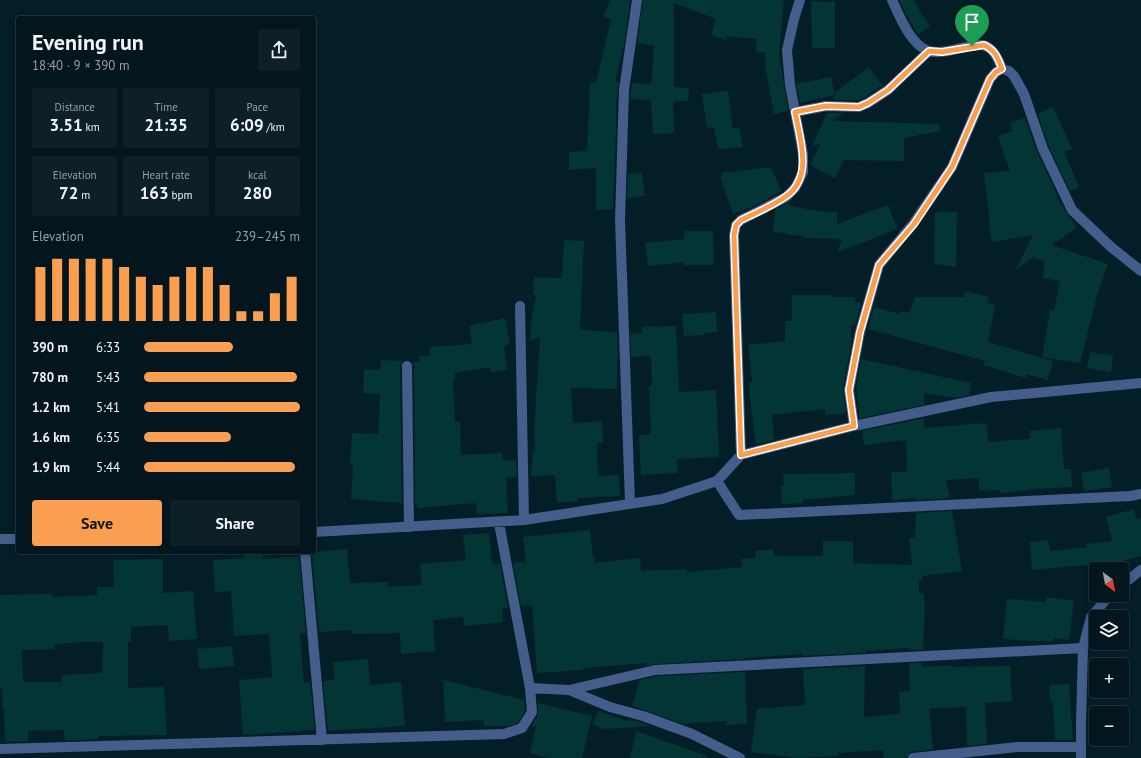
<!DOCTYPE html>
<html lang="en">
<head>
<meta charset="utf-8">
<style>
	:root { --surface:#03161e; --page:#0d1f27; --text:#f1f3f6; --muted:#979fa4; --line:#24353c; --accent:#fa9f4f }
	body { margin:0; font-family:"PT Sans",sans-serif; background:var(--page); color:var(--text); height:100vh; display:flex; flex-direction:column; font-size:15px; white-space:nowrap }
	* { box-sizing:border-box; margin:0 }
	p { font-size:13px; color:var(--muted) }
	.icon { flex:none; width:22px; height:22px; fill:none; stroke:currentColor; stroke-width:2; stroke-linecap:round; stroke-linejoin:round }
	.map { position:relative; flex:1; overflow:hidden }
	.side { position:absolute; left:16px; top:16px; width:300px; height:538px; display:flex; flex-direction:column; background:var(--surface); border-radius:4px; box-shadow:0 2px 6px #0003,0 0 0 1px var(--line) }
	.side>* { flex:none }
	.needle { width:26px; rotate:148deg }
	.tools { position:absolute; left:1089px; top:562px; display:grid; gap:8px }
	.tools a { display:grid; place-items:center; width:40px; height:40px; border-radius:4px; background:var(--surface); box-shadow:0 2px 6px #0003,0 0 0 1px var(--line); font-size:20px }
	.pin { position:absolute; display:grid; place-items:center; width:34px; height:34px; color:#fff; margin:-41px -17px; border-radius:50% 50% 50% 0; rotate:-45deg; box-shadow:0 0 4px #0007 }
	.pin .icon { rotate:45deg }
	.round { display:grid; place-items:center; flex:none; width:42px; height:42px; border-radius:4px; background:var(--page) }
	.overview { display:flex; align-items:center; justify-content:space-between; height:68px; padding:0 16px }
	h1 { font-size:22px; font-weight:600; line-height:30px }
	.metrics { display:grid; grid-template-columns:repeat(3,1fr); gap:6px; height:68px; padding:4px 16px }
	.metrics div { display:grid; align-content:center; border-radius:4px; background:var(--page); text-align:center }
	.metrics b { font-size:17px; font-weight:600 }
	.metrics small { font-size:11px; font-weight:400 }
	.metrics p { font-size:11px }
	.chart { height:112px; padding:8px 16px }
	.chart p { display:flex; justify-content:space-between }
	.chart svg { width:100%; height:72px; margin-top:4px; stroke:var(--accent); stroke-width:6 }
	.cta { display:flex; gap:8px; margin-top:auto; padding:8px 16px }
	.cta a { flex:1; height:46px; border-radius:4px; background:var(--accent); color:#111; font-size:16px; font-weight:600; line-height:46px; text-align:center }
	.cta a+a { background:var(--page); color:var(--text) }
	ul { padding:0 16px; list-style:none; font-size:13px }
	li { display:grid; grid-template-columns:64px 48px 1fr; align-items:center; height:30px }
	li i { height:10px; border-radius:5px; background:var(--accent) }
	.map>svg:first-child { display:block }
	.building { fill:#043535; fill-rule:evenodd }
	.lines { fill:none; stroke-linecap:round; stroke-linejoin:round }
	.minor { stroke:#445d8b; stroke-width:10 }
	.route-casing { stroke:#fff; stroke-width:8 }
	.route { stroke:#fa9f4f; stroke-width:5 }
</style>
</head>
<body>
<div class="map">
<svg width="1141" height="758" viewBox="0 0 1141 758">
	<rect width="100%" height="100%" fill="#041e28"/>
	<path class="building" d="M611 0H630L625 40 615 82H619L617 99H616V131L613 209 596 210V168L569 170V152L587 151 590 83H596L611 19 603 16Z
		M643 0H784L779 54 788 111 774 114 765 65 766 53 756 52 757 39 727 36 726 40 711 35 716 19 674 3V87L689 88 688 101H674L675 102H673L674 133 653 134 651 100 630 99 632 83 651 85 654 46 637 43Z
		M899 0H913L930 27 918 34 908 18Z
		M811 1 835 2V48H812Z
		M869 67 882 85 865 97 858 100H833L837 91Z
		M831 77 835 95 800 103 796 84Z
		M728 91 733 129 739 128 743 147 718 149 714 127 707 128 702 94Z
		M1053 107 1072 149 1064 152 1079 187 1070 191 1049 147 1038 114Z
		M827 113H844L832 121 939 124 940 131 904 138V161L844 160 835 178 810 165 821 143 812 146Z
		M1025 118 1037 152 1058 196 1056 197 1077 228 1051 245 1108 264 1096 299 1080 363 1042 357 1050 310 1054 311 1060 281 1043 278 1045 262 1034 257 1016 269 1033 235 992 242 989 225H990L984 173 1010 171 998 136 1013 131 1010 123Z
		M770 167 782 191 752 207 733 214 720 177 723 176 722 173Z
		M642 173 645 196 627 198 628 174Z
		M788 203 790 206 824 212H837V224L888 205 897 229 838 252 842 239 803 238 805 236 789 235V234L773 232 775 210Z
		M935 212H957L956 267 934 264Z
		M684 231H713L714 265H684V262L648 266 645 243 684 239Z
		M564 240 584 241 580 330 617 332 618 358H617V389L571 388 573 423 602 421 603 443H597L598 476 619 475 620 496 578 498V501L557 503 555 475 531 476 533 451H535L534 430 540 338 530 340 531 323 536 295H533L534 277 562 278Z
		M965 291 989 297 987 303 995 305 988 342 1053 361 1048 380 1027 374 1026 378 984 365 985 361 868 329 874 307 900 314V311L909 313 915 297H964Z
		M792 295H832V297H855V301L861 303 855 326 851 325V344L843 389 846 413 825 415V409L772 415 774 440 756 444 748 383 752 382 748 345 785 341V321H792Z
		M716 312 717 332 704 333V335L684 336 682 314Z
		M505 318 510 344 504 346 507 370 491 372V367L455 373V378H453L455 422H460L461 455 502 453 503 461 516 460 517 477H506L508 513 477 514 476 503 417 508V504H415L414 366 412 362H420L419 356H430V347L472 344 469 326Z
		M676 326 679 392 716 390 719 457 677 459 678 473 641 475 639 435H651L649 386H652L651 356 631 357 630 333 642 334V327Z
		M1090 352 1113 356 1111 372 1087 368Z
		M861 359 971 383 969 395 956 398 924 393V405L860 418 856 390Z
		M381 360 403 361 400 366 402 503 351 499 353 465H350L352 433 378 434 380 394 363 393 364 369 380 370Z
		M924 418V428L987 423 988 442 1030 439 1029 431 1061 428 1064 469H1071L1072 487 1035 489 1000 493V490L979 491V478L946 480 950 498 916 500V498L892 500 891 472H907L906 440 864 445 862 431Z
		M1109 468 1112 487 1084 491 1081 473Z
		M855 473V495L802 500V503L782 504 781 486 784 485 783 474Z
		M1134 509 1136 519 1141 518V556L1111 564V566L1089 568 1088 565 1032 570 1030 542 1048 540 1050 551 1087 547 1086 544 1112 541 1106 517Z
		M952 511 962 571 922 576 923 580H919V593L924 594 925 609 923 650H909V648L866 651V653L802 656V654L744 658V659L655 664 645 666 646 663 583 668V670L537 673 532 605 521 606 513 563 526 562 523 537 590 530 593 558H595V563L640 558 641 571 686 569 687 572 742 567 741 559 756 558 755 551 773 549 774 556H823V541H853V563L912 565 909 538 915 537 916 513Z
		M489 533 492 565 500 564 508 608 502 609 503 622 464 626 463 617 433 620 435 651 401 654 400 633 351 634V630L319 632 312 555H314V552L347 549 350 583 388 582V587L422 585 420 564 466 560 463 535Z
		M244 552H263V559L299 556 306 633 300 634 304 683 310 682 315 730 243 735 239 680 272 677 269 634 234 636 231 591 215 592 213 560 244 558Z
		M163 559V593L193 591 197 639 169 641 168 625 131 627V642H128V688L164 687 167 735 98 736V739L65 741 64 730 28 731V741L5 742 4 709H3L2 688H0V595L52 594 53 597 97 595V587H114L113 560ZM84 642H103L102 673 62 675V682H23L22 650 55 649 54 644Z
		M1046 597 1074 601 1069 640 1054 638V641H1030L1003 639 1007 599 1046 602Z
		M232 646 234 666 199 669 197 649Z
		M368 659 370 685 401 682 405 726 328 731 323 681 335 680 333 662Z
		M909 663H922V667L951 665V667L1010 666 1012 701 985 703 987 744 967 746 966 707 929 709 933 749 912 752 909 753 907 758H884L883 750 838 753V756L797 758 751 752 757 709 805 705 803 669 865 666 864 717 900 714 899 692 910 691Z
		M745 672 747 724 726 725V721L683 724 632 706 640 680 656 676Z
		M443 680 524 700 525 710 518 723 507 726H484V720L445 722Z
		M1069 684 1073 740H1055L1053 701H1050L1049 685Z
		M538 703 592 716 582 758H549L530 753 536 726H531L538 715Z
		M598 711 627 721 628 719 651 726 604 729 593 725Z
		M636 731 707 756V758H630Z"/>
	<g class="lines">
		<path class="minor" d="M892 0C899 15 911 46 929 51 935 53 942 52 948 51 977 45 990 35 1002 69
			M795 112 826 106 859 107 868 103 888 90 929 51
			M520 306 524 520
			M407 366 409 527
			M854 426 849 390 860 332 879 265 913 224 952 167 990 79 996 72 1002 69 1009 71 1014 76 1024 94 1043 149 1072 210 1111 247 1141 271
			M741 455 734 235 736 225 741 220 786 197 795 188 803 172V154L790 85 787 50 794 19 800 0
			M717 481 739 515 1130 496 1141 494
			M630 503 620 220 624 90 637 0
			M314 532 524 520 662 499 717 481 741 455 854 426 991 397 1141 383
			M0 539H18
			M305 552 322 740
			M1122 585 1141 570
			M530 688 569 690 655 670 1083 648
			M569 690 610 707 643 716 692 734 740 758
			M0 749 504 734 522 728 532 712 530 688 499 523
			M913 758 1018 747H1081
			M1081 758V724L1083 648 1091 617 1110 595"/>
	</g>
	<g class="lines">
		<defs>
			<path id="route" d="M984 45C995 50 998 58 1002 69L996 72 990 79 952 167 914 224 879 265 860 332 849 390 854 426 741 455 734 235 736 225 741 220C756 213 772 206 785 197 814 178 800 139 795 112L826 106 859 107 868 103 888 90 929 51 942 52Z"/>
		</defs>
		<use href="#route" class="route-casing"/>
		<use href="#route" class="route"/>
	</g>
</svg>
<div class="tools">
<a><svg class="needle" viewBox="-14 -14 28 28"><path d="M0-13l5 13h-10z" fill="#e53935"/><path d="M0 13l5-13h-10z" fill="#979fa4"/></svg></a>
<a><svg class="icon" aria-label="layers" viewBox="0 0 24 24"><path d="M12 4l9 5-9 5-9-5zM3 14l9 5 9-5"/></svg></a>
<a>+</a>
<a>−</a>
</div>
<div class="pin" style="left:972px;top:46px;background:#1e9e55"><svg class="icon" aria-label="arrive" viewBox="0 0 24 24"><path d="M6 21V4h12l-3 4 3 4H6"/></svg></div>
<section class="side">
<div class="overview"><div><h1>Evening run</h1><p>18:40 · 9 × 390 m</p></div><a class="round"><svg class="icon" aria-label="share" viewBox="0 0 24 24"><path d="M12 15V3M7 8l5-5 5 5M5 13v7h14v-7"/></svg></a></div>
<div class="metrics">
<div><p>Distance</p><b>3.51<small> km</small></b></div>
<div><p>Time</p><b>21:35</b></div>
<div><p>Pace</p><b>6:09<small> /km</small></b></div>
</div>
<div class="metrics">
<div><p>Elevation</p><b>72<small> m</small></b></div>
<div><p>Heart rate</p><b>163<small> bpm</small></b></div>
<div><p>kcal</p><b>280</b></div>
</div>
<div class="chart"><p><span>Elevation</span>239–245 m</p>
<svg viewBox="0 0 160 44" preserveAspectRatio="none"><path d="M5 44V11M15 44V6M25 44V6M35 44V6M45 44V6M55 44V11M65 44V17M75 44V22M85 44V17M95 44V11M105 44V11M115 44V22M125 44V38M135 44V38M145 44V27M155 44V17"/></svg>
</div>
<ul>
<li><b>390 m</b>6:33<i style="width:57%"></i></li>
<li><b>780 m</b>5:43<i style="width:98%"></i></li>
<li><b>1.2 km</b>5:41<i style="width:100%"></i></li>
<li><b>1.6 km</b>6:35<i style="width:56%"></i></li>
<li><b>1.9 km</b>5:44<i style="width:97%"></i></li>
</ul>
<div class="cta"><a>Save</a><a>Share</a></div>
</section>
</div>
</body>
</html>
